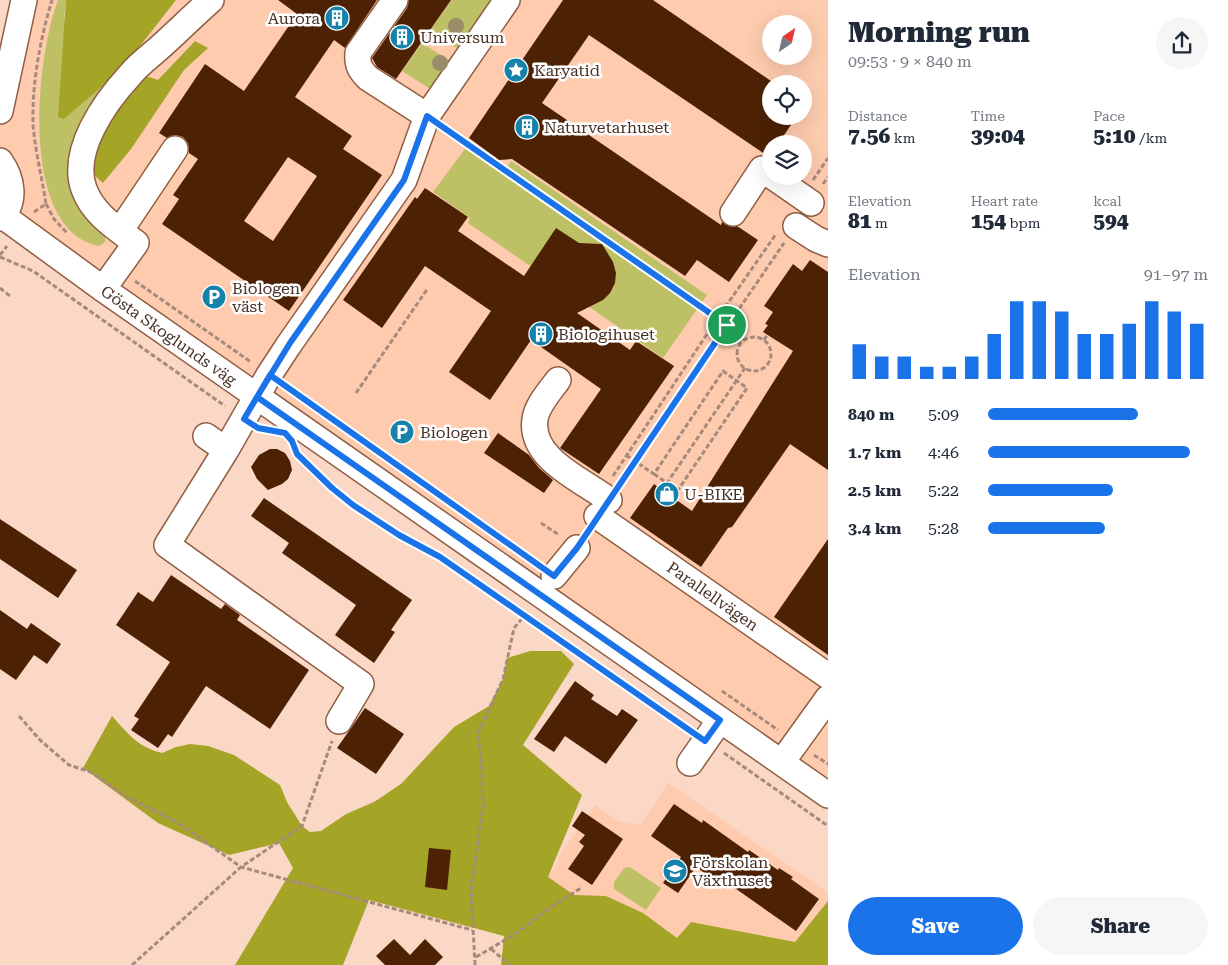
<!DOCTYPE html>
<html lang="en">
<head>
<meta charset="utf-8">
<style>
	:root { --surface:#fff; --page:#f6f6f7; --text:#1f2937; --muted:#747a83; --accent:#1a73e8 }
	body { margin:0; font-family:"Roboto Serif",serif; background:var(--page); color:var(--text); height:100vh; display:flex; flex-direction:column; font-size:19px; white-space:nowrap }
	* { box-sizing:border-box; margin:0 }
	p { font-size:16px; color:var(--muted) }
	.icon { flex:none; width:28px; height:28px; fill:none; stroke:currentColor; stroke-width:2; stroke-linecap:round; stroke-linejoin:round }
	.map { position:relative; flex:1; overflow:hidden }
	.sheet { display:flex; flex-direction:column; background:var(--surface); width:400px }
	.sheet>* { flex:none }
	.needle { width:32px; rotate:34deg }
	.buttons { position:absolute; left:762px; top:15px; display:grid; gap:10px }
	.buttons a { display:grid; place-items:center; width:50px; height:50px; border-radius:50%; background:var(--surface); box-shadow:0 5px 20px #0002; font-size:25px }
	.pin { position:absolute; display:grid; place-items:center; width:42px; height:42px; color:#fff; margin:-21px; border:2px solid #fff; border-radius:50%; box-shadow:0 1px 5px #0007 }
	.round { display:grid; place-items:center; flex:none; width:52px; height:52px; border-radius:26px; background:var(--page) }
	.headline { display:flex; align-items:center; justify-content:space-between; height:85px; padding:0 20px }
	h1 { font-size:28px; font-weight:800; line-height:38px }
	.figures { display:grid; grid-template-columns:repeat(3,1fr); gap:8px; height:85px; padding:5px 20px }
	.figures div { display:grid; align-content:center }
	.figures b { font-size:21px; font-weight:800 }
	.figures small { font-size:14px; font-weight:400 }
	.figures p { font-size:14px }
	.chart { height:140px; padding:10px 20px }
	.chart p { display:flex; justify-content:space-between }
	.chart svg { width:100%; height:90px; margin-top:5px; stroke:var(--accent); stroke-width:6 }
	.button { display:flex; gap:10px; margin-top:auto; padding:10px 20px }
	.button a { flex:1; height:58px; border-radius:30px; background:var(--accent); color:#fff; font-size:20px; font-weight:800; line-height:58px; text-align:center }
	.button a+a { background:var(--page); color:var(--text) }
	ul { padding:0 20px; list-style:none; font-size:16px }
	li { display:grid; grid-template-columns:80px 60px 1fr; align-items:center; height:38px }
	li i { height:12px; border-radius:6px; background:var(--accent) }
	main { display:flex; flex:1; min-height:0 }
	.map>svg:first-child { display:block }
	.built { fill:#fecbaf; fill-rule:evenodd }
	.green { fill:#bec065 }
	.forest { fill:#a4a427 }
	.building { fill:#4d2204; fill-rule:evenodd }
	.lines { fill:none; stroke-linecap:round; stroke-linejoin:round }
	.minor-casing { stroke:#905e43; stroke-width:28 }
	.path { stroke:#a78a7b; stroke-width:3; stroke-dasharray:5 2.5; stroke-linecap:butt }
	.minor { stroke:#fff; stroke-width:25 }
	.tree { fill:#9b8c6a }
	.route-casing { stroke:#fff; stroke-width:10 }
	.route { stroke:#1a73e8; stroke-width:6 }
	.labels { text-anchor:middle; stroke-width:5; stroke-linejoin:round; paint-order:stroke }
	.poi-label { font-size:16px; fill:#483226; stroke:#fff; text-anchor:start }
	.street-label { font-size:16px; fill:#483226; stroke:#fff }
</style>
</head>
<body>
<main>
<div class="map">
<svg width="828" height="965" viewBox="0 0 828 965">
	<rect width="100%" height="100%" fill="#fbd8c6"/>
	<path class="built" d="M24 0H828V795L3 216 0 161V111ZM771 24H804V56H771ZM771 84H804V116H771ZM771 144H804V176H771Z
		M668 783 828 892V912L791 965H597L548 877 556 866 559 856 595 805 620 822 640 825Z"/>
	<path class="green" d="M58 0H66L64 17 122 69 78 143 105 235V242L99 246C18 230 36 57 58 0Z
		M451 0H493L464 48 454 47 430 31Z
		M422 43 455 64 435 92 402 71Z
		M470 142 507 167 511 161 707 295 663 358 468 223 470 218 433 192Z
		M630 867 661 888 646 910 614 889V882L624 868Z"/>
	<path class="forest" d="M66 0H176L122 69 64 119 58 117Z
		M195 41 208 48 184 70 131 149 103 183 92 173C92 134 122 103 146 76L158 80Z
		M530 651H561L574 664 523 745 582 795 548 877 574 895 606 896 643 913 677 938 691 922 795 942 828 901V965H501L504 936 369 900 343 965H235L293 868 279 843 229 855 158 823 83 768 112 716C128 734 138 747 162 753L176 747 190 744 208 746 234 755 280 785 287 802 302 826 310 832 321 831 346 814 374 802 401 784 454 727 489 706 503 679 507 658Z"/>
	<path class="building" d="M278 0H377L345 48 334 40 295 97 352 136 343 149 382 175 289 311 162 224 179 199 173 195 198 159 189 153 188 143 183 137 175 135 167 138 159 133 205 64 244 91 297 14ZM288 157 317 176 273 241 244 221Z
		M409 0H451L396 79 377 67 372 58 407 8Z
		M563 0H653L771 81V116H797L778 144H771V153L769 157 589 35 542 103 721 225 722 222 732 227 737 226 758 240 729 282 697 260 685 276 512 159 499 160 469 138Z
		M425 188 468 217 458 231 524 276 556 228 579 243 602 244 613 262 616 273 615 283 610 293 603 300 577 313 630 350 636 341 674 366 599 474 560 448 601 389 531 340 490 400 449 372 491 311 425 266 382 328 343 300 415 197 417 199Z
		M810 260 828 272V470L790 444 732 527 728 528 701 567 630 518 654 484 692 511 793 351 763 332 768 325 765 324 773 312 764 306 793 264 802 271Z
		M498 433 529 455 539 468 553 480 544 493 484 453Z
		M270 449H277L285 453 290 461 292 470 288 479 282 484 268 490 257 479 251 467 259 455Z
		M264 498 412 600 391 630 395 632 374 663 335 635 356 605 282 553 289 543 251 516Z
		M0 519 77 570 58 598 0 559Z
		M828 539V655L774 617Z
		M171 575 221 609 225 604 240 615 237 620 309 670 270 729 206 686 172 737 168 734 158 748 131 730 139 719 134 716 170 662 116 625 138 592 153 602Z
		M0 610 27 629 31 623 61 644 47 664 34 655 16 680 0 669Z
		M575 681 594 695 591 699 617 716 622 709 638 720 606 764 565 736 554 752 534 739Z
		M365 708 404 734 376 774 337 748Z
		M674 804 702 823 703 820 748 852 749 850 778 870 779 868 793 877 791 879 819 899 796 931 729 884 726 888 696 867 678 893 663 883 681 857 651 836Z
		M582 811 623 839 592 885 568 869 584 846 579 842 585 835 572 826Z
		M429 848 451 850 447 890 425 887Z
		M394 939 410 955 425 939 443 957 435 965H385L376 956Z"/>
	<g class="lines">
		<defs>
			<path id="minor" d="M395 0 358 53C357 65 360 70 368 78L427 116
				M0 111 24 0
				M0 161C12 178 17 202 0 218
				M772 176 811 203
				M733 213 762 169 771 176
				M3 216 103 289 828 795
				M796 226 816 239 828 244
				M120 231 175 149
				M103 289 136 243C116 228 93 214 84 189 70 151 105 102 130 75 138 65 149 57 158 49 176 33 193 16 211 0
				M558 380C550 391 537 405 535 419 529 459 583 480 609 500
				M206 436 226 450 269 375 288 346 404 180 427 116 507 0
				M226 450 167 545 361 684 339 721
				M597 516 828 676
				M554 576 577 548
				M782 762 828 698
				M690 763 720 720"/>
		</defs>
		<use href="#minor" class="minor-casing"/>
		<path class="path" d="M446 130 727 325 740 343
			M813 180 828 158
			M823 184 828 177
			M46 204 54 219 67 233
			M34 212 46 204C42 177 35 151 33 124 32 82 40 40 52 0
			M0 255 7 246
			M0 257 33 271 225 406
			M135 281 251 362
			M0 288 10 296
			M737 354a17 17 0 1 1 34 0a17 17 0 1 1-34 0Z
			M764 340 767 335
			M287 387 313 405
			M356 393 428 288
			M297 454 332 487 376 521 440 557 688 728
			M626 455 654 474 723 371 747 388 678 490 667 483
			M654 474 667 483 745 368
			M613 476 717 319 776 234
			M621 482 784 243
			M541 523 559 535
			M722 691 778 730
			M19 716 41 741 69 765 91 772 127 797 177 822 241 867 472 930
			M724 753 828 826
			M814 755 828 764
			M491 949 510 965
			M476 957 517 933 548 909 581 888
			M132 965 241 867 302 826 332 741
			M475 965 471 888 483 807 482 770 478 733 503 679 514 628 525 615"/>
		<use href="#minor" class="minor"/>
	</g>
	<g class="tree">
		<circle cx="456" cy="26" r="8"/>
		<circle cx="440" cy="63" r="8"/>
	</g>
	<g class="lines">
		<defs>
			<path id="route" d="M727 325 577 548 554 576 270 375 244 419 258 428 285 433 292 441 297 454 332 488 353 505 399 535 440 557 705 741 720 720 257 397 290 343 404 180 427 116 727 325"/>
		</defs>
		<use href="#route" class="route-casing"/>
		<use href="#route" class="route"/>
	</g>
	<defs>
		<symbol id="building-disc" viewBox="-11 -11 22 22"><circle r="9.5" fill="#1482aa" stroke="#fff"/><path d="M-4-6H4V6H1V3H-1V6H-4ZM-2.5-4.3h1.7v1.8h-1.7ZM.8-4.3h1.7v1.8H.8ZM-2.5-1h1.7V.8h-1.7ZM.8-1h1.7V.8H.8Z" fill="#fff"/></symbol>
		<symbol id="sight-disc" viewBox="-11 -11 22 22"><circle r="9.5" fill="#1482aa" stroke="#fff"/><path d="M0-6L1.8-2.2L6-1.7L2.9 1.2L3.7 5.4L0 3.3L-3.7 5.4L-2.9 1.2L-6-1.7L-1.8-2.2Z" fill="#fff"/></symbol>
		<symbol id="parking-disc" viewBox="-11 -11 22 22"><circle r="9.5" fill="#1482aa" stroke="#fff"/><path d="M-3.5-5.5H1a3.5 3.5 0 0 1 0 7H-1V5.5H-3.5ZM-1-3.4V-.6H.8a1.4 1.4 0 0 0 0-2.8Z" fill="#fff"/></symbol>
		<symbol id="shop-disc" viewBox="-11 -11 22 22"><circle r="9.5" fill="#1482aa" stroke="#fff"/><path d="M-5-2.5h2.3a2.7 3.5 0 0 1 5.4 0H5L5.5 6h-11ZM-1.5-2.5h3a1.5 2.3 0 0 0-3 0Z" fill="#fff"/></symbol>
		<symbol id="school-disc" viewBox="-11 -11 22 22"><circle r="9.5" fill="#1482aa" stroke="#fff"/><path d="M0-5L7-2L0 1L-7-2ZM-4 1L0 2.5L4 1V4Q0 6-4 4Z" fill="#fff"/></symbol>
	</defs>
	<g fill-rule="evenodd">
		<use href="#building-disc" x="323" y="4" width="28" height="28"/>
		<use href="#building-disc" x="388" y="23" width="28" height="28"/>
		<use href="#sight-disc" x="502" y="56" width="28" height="28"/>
		<use href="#building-disc" x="513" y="113" width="28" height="28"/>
		<use href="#parking-disc" x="200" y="283" width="28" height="28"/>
		<use href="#building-disc" x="527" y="320" width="28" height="28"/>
		<use href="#parking-disc" x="388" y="418" width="28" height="28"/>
		<use href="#shop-disc" x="653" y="480" width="28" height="28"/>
		<use href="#school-disc" x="661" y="857" width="28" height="28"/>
	</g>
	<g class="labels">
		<g class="poi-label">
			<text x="320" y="24" text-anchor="end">Aurora</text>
			<text x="420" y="43">Universum</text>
			<text x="534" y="76">Karyatid</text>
			<text x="544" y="133">Naturvetarhuset</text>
			<text x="232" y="294">Biologen<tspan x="232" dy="18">väst</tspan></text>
			<text x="558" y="340">Biologihuset</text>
			<text x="420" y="438">Biologen</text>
			<text x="684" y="500">U-BIKE</text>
			<text x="692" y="868">Förskolan<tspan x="692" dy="18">Växthuset</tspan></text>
		</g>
		<g class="street-label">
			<text transform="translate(169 335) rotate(35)" y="6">Gösta Skoglunds väg</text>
			<text transform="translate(713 596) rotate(35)" y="6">Parallellvägen</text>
		</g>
	</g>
</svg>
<div class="buttons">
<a><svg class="needle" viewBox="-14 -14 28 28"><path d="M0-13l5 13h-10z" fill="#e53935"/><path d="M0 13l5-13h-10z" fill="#747a83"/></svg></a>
<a><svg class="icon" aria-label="locate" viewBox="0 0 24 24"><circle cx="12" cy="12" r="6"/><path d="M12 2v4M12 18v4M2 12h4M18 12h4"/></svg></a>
<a><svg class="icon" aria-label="layers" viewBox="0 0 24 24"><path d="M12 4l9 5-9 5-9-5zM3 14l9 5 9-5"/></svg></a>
</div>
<div class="pin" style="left:727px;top:325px;background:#1e9e55"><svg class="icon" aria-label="arrive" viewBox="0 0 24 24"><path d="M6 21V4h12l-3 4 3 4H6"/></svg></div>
</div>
<section class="sheet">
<div class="headline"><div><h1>Morning run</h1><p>09:53 · 9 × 840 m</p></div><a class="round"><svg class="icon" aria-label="share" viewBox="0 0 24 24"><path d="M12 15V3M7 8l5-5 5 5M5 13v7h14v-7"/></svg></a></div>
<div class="figures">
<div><p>Distance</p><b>7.56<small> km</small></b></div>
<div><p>Time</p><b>39:04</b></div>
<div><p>Pace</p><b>5:10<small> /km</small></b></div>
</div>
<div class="figures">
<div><p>Elevation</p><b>81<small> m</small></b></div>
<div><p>Heart rate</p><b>154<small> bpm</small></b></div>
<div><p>kcal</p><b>594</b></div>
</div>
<div class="chart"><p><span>Elevation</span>91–97 m</p>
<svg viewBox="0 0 160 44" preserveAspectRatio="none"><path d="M5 44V27M15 44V33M25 44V33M35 44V38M45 44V38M55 44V33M65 44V22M75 44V6M85 44V6M95 44V11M105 44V22M115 44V22M125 44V17M135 44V6M145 44V11M155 44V17"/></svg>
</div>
<ul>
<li><b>840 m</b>5:09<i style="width:68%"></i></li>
<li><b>1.7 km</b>4:46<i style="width:92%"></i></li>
<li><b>2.5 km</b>5:22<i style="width:57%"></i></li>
<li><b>3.4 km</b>5:28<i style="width:53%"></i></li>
</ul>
<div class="button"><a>Save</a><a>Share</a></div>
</section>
</main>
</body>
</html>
